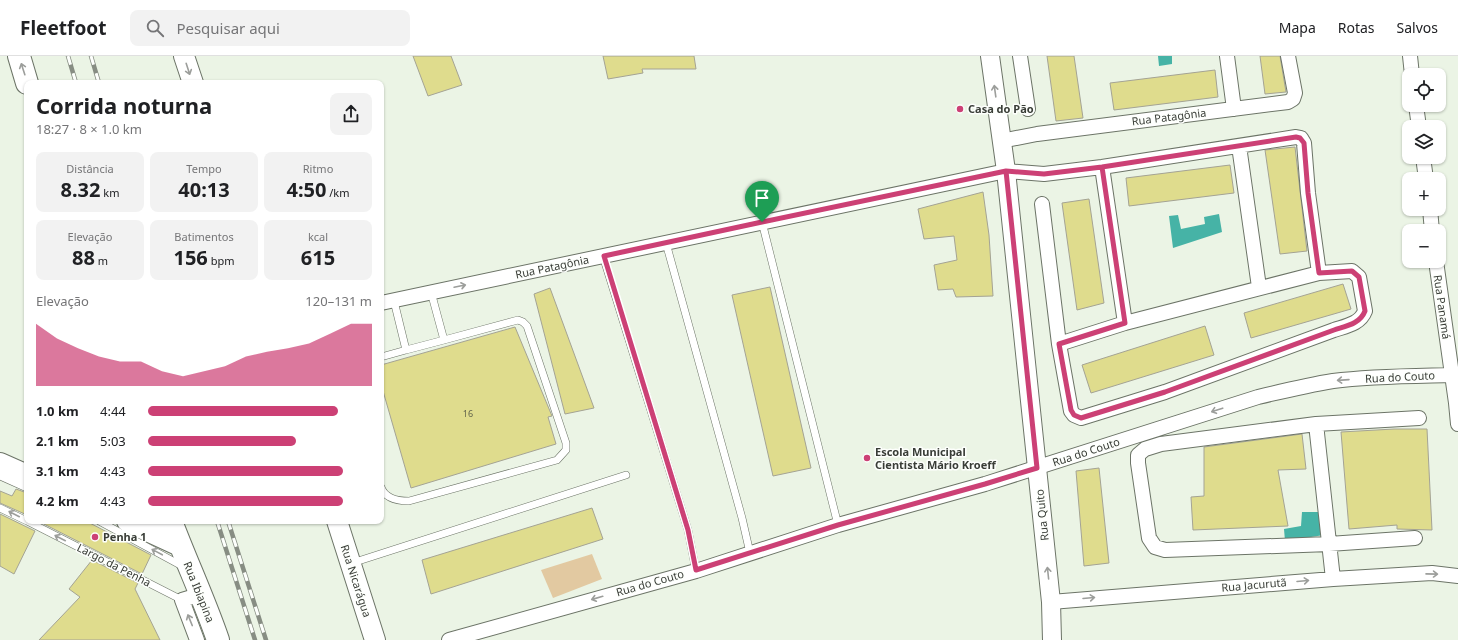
<!DOCTYPE html>
<html lang="pt">
<head>
<meta charset="utf-8">
<style>
	:root { --surface:#fff; --page:#f2f2f2; --text:#202124; --muted:#757577; --line:#e0e0e0; --accent:#cc4075 }
	body { margin:0; font-family:"Noto Sans",sans-serif; background:var(--page); color:var(--text); height:100vh; display:flex; flex-direction:column; font-size:15px; white-space:nowrap }
	* { box-sizing:border-box; margin:0 }
	p { font-size:13px; color:var(--muted) }
	.icon { flex:none; width:22px; height:22px; fill:none; stroke:currentColor; stroke-width:2; stroke-linecap:round; stroke-linejoin:round }
	.map { position:relative; flex:1; overflow:hidden }
	.panel { position:absolute; left:24px; top:24px; width:360px; height:444px; display:flex; flex-direction:column; background:var(--surface); border-radius:8px; box-shadow:0 1px 3px #0004 }
	.panel>* { flex:none }
	.controls { position:absolute; left:1402px; top:12px; display:grid; gap:8px }
	.controls a { display:grid; place-items:center; width:44px; height:44px; border-radius:8px; background:var(--surface); box-shadow:0 1px 3px #0004; font-size:20px }
	.pin { position:absolute; display:grid; place-items:center; width:34px; height:34px; color:#fff; margin:-41px -17px; border-radius:50% 50% 50% 0; rotate:-45deg; box-shadow:0 0 4px #0007 }
	.pin .icon { rotate:45deg }
	.round { display:grid; place-items:center; flex:none; width:42px; height:42px; border-radius:8px; background:var(--page) }
	.overview { display:flex; align-items:center; justify-content:space-between; height:68px; padding:0 12px }
	h1 { font-size:22px; font-weight:700; line-height:30px }
	.stats { display:grid; grid-template-columns:repeat(3,1fr); gap:6px; height:68px; padding:4px 12px }
	.stats div { display:grid; align-content:center; border-radius:8px; background:var(--page); text-align:center }
	.stats b { font-size:20px; font-weight:700 }
	.stats small { font-size:11px; font-weight:400 }
	.stats p { font-size:11px }
	.chart { height:112px; padding:8px 12px }
	.chart p { display:flex; justify-content:space-between }
	.chart svg { width:100%; height:72px; margin-top:4px; fill:var(--accent); opacity:.7 }
	ul { padding:0 12px; list-style:none; font-size:13px }
	li { display:grid; grid-template-columns:64px 48px 1fr; align-items:center; height:30px }
	li i { height:10px; border-radius:5px; background:var(--accent) }
	header { display:flex; align-items:center; gap:24px; box-sizing:border-box; height:56px; padding:0 20px; background:var(--surface); border-bottom:1px solid var(--line) }
	header strong { font-size:19px }
	nav { display:flex; gap:22px; margin-inline-start:auto; font-size:14px }
	.search { width:280px; height:36px; background:var(--page); display:flex; align-items:center; gap:10px; box-sizing:border-box; padding:0 14px; border-radius:8px; color:var(--muted); font-size:15px }
	.map>svg:first-child { display:block }
	.green { fill:#e2c9a1 }
	.water { fill:#46b3a6 }
	.building { fill:#dfdc8d; stroke:#a4a394 }
	.lines { fill:none; stroke-linecap:round; stroke-linejoin:round }
	.service-casing { stroke:#6c7467; stroke-width:8 }
	.minor-casing { stroke:#6c7467; stroke-width:16 }
	.tertiary-casing { stroke:#6c7467; stroke-width:20 }
	.secondary-casing { stroke:#6c7467; stroke-width:22 }
	.primary-casing { stroke:#6c7467; stroke-width:24 }
	.service { stroke:#fff; stroke-width:7 }
	.minor { stroke:#fff; stroke-width:14 }
	.tertiary { stroke:#fff; stroke-width:18 }
	.secondary { stroke:#fff; stroke-width:20 }
	.primary { stroke:#fff; stroke-width:22 }
	.rail-casing { stroke:#878d83; stroke-width:4.5 }
	.rail { stroke:#fdfffc; stroke-width:3; stroke-dasharray:9; stroke-linecap:butt }
	.oneway { stroke:#9c9e9b }
	.route-casing { stroke:#fff; stroke-width:8 }
	.route { stroke:#cc4075; stroke-width:5 }
	.poi-dot { fill:#cc4075; stroke:#fdfffc; stroke-width:1.5 }
	.labels { text-anchor:middle; stroke-width:3; stroke-linejoin:round; paint-order:stroke }
	.number-label { font-size:9px; fill:#62654c }
	.poi-label { font-size:11px; font-weight:bold; fill:#393d37; stroke:#fdfffc; text-anchor:start }
	.street-label { font-size:11px; fill:#393d37; stroke:#fdfffc }
</style>
</head>
<body>
<header>
<strong>Fleetfoot</strong>
<div class="search"><svg class="icon" aria-label="search" viewBox="0 0 24 24"><circle cx="10" cy="10" r="6"/><path d="M15 15l6 6"/></svg>Pesquisar aqui</div>
<nav><a>Mapa</a><a>Rotas</a><a>Salvos</a></nav>
</header>
<div class="map">
<svg width="1458" height="584" viewBox="0 0 1458 584">
	<rect width="100%" height="100%" fill="#ebf4e5"/>
	<path class="green" d="M592 498 602 523 553 542 541 514Z"/>
	<path class="water" d="M1158 0H1172V8L1159 10Z
		M1219 158 1222 176 1173 192 1169 160 1178 159 1181 173 1205 168 1204 161Z
		M1302 456H1321L1324 479 1285 485 1284 473 1301 470Z"/>
	<path class="building" d="M413 0H451L462 29 428 40Z
		M603 0H694L696 13H642L643 17 608 23Z
		M1047 0H1074L1083 62 1056 65Z
		M1260 0H1280L1286 36 1265 38Z
		M1215 14 1218 41 1114 54 1110 27Z
		M1295 91 1307 195 1280 198 1265 94Z
		M1230 109 1234 137 1129 150 1126 122Z
		M983 136 989 179 993 240 956 241 953 233 938 234 934 209 957 204 954 180 924 183 918 153Z
		M1089 143 1104 247 1077 254 1062 147Z
		M1343 228 1351 253 1251 282 1244 257Z
		M770 231 811 412 773 420 732 239Z
		M550 232 594 352 565 358 534 238Z
		M1205 270 1214 299 1091 337 1082 309Z
		M515 271 552 360 548 361 556 388 411 432 381 328V309Z
		M1394 373H1427L1432 474 1397 473V469L1349 473 1341 376Z
		M1302 378 1306 413 1278 414 1288 470 1193 474 1191 441 1204 440V391Z
		M1099 412 1109 507 1084 510 1076 415Z
		M16 433 27 437V459L0 447V435L12 440Z
		M592 452 603 483 431 538 422 504Z
		M0 458 35 475 14 518 0 510Z
		M38 465H86L151 499 142 518Z
		M92 504 138 527 135 533 160 584H39L80 541 69 533Z"/>
	<g class="lines">
		<defs>
			<path id="service" d="M762 166 838 469
				M666 187 742 462 750 497
				M603 200 688 474 696 515
				M406 294 444 284
				M381 301 406 294 395 249 392 244
				M0 420 27 432
				M381 431C385 443 398 445 409 445L557 404 566 394V387L527 270 523 266 518 264 444 284 431 236
				M0 452 27 465
				M27 465 182 544
				M99 465 184 511
				M352 507 626 419"/>
			<path id="minor" d="M1020 0 1028 53
				M1227 0 1234 53
				M1410 0 1412 19
				M1416 49 1419 71
				M1001 85 1037 78 1288 46 1293 43 1295 37 1288 0
				M1239 90 1259 231
				M1423 101 1426 123
				M1102 111 1125 267
				M1430 153 1432 175
				M1436 205 1456 347 1458 368
				M381 247 1006 115 1044 118 1102 111 1296 81 1301 82 1304 87 1308 137 1319 217 1352 215 1359 221 1365 255C1360 268 1346 270 1334 274L1165 336 1081 362 1074 359 1071 355 1059 288 1042 148
				M1059 288 1125 267 1319 217
				M1316 368 1333 523
				M1415 482 1329 488 1165 494 1155 491 1149 482 1138 407V399L1145 393 1161 388 1316 368 1419 362
				M1051 546 1333 523 1432 517 1458 520
				M197 584 182 544 202 538
				M449 584 696 515 838 469 985 428 1258 341C1283 335 1308 329 1333 325 1372 320 1412 320 1452 319"/>
			<path id="tertiary" d="M990 0 1006 115 1037 412 1051 546 1052 584"/>
			<path id="secondary" d="M184 0 193 27
				M337 465 375 584"/>
			<path id="primary" d="M19 0 27 27
				M0 408 27 420
				M128 465 180 489
				M171 465C186 505 204 543 218 584"/>
		</defs>
		<use href="#service" class="service-casing"/>
		<use href="#minor" class="minor-casing"/>
		<use href="#tertiary" class="tertiary-casing"/>
		<use href="#secondary" class="secondary-casing"/>
		<use href="#primary" class="primary-casing"/>
		<use href="#service" class="service"/>
		<use href="#minor" class="minor"/>
		<use href="#tertiary" class="tertiary"/>
		<use href="#secondary" class="secondary"/>
		<use href="#primary" class="primary"/>
		<defs>
			<path id="rail" d="M68 0 76 27
				M91 0 99 27
				M217 465 255 584
				M228 465 266 584"/>
		</defs>
		<use href="#rail" class="rail-casing"/>
		<use href="#rail" class="rail"/>
	</g>
	<defs><path id="oneway-shaft" d="M-6 0H5M1.5-3L5.5 0L1.5 3" fill="none" stroke-width="1.6" stroke-linecap="round" stroke-linejoin="round"/></defs>
	<g class="oneway">
		<use href="#oneway-shaft" transform="translate(23 13) rotate(-108)"/>
		<use href="#oneway-shaft" transform="translate(188 13) rotate(72)"/>
		<use href="#oneway-shaft" transform="translate(995 35) rotate(-98)"/>
		<use href="#oneway-shaft" transform="translate(460 230) rotate(-12)"/>
		<use href="#oneway-shaft" transform="translate(1343 324) rotate(176)"/>
		<use href="#oneway-shaft" transform="translate(1217 354) rotate(162)"/>
		<use href="#oneway-shaft" transform="translate(14 458) rotate(-153)"/>
		<use href="#oneway-shaft" transform="translate(60 482) rotate(-153)"/>
		<use href="#oneway-shaft" transform="translate(157 496) rotate(-152)"/>
		<use href="#oneway-shaft" transform="translate(1048 517) rotate(-96)"/>
		<use href="#oneway-shaft" transform="translate(1432 518) rotate(1)"/>
		<use href="#oneway-shaft" transform="translate(1303 525) rotate(-5)"/>
		<use href="#oneway-shaft" transform="translate(597 542) rotate(164)"/>
		<use href="#oneway-shaft" transform="translate(1089 542) rotate(-5)"/>
		<use href="#oneway-shaft" transform="translate(190 564) rotate(-112)"/>
	</g>
	<g class="lines">
		<defs>
			<path id="route" d="M762 166 604 200 688 474 696 514 838 469 985 428 1037 412 1006 115 1044 118 1102 111 1296 81 1300 82 1304 87 1308 137 1319 217 1352 215 1359 221 1365 255C1360 268 1346 270 1334 274L1165 336 1081 362 1074 359 1071 354 1059 288 1125 267 1102 111 1044 118 1006 115 762 166"/>
		</defs>
		<use href="#route" class="route-casing"/>
		<use href="#route" class="route"/>
	</g>
	<g class="poi-dot">
		<circle cx="960" cy="53" r="4"/>
		<circle cx="867" cy="402" r="4"/>
		<circle cx="95" cy="481" r="4"/>
	</g>
	<g class="labels">
		<g class="number-label">
			<text x="468" y="361">16</text>
		</g>
		<g class="poi-label">
			<text x="968" y="57">Casa do Pão</text>
			<text x="875" y="400">Escola Municipal<tspan x="875" dy="13">Cientista Mário Kroeff</tspan></text>
			<text x="103" y="485">Penha 1</text>
		</g>
		<g class="street-label">
			<text transform="translate(1169 61) rotate(-7)" y="4">Rua Patagônia</text>
			<text transform="translate(552 211) rotate(-12)" y="4">Rua Patagônia</text>
			<text transform="translate(1442 251) rotate(82)" y="4">Rua Panamá</text>
			<text transform="translate(1400 321) rotate(-3)" y="4">Rua do Couto</text>
			<text transform="translate(1086 396) rotate(-18)" y="4">Rua do Couto</text>
			<text transform="translate(1042 459) rotate(-96)" y="4">Rua Quito</text>
			<text transform="translate(114 509) rotate(27)" y="4">Largo da Penha</text>
			<text transform="translate(356 525) rotate(72)" y="4">Rua Nicarágua</text>
			<text transform="translate(650 527) rotate(-16)" y="4">Rua do Couto</text>
			<text transform="translate(1254 529) rotate(-5)" y="4">Rua Jacurutã</text>
			<text transform="translate(199 536) rotate(68)" y="4">Rua Ibiapina</text>
		</g>
	</g>
</svg>
<div class="controls">
<a><svg class="icon" aria-label="locate" viewBox="0 0 24 24"><circle cx="12" cy="12" r="6"/><path d="M12 2v4M12 18v4M2 12h4M18 12h4"/></svg></a>
<a><svg class="icon" aria-label="layers" viewBox="0 0 24 24"><path d="M12 4l9 5-9 5-9-5zM3 14l9 5 9-5"/></svg></a>
<a>+</a>
<a>−</a>
</div>
<div class="pin" style="left:762px;top:166px;background:#1e9e55"><svg class="icon" aria-label="arrive" viewBox="0 0 24 24"><path d="M6 21V4h12l-3 4 3 4H6"/></svg></div>
<section class="panel">
<div class="overview"><div><h1>Corrida noturna</h1><p>18:27 · 8 × 1.0 km</p></div><a class="round"><svg class="icon" aria-label="share" viewBox="0 0 24 24"><path d="M12 15V3M7 8l5-5 5 5M5 13v7h14v-7"/></svg></a></div>
<div class="stats">
<div><p>Distância</p><b>8.32<small> km</small></b></div>
<div><p>Tempo</p><b>40:13</b></div>
<div><p>Ritmo</p><b>4:50<small> /km</small></b></div>
</div>
<div class="stats">
<div><p>Elevação</p><b>88<small> m</small></b></div>
<div><p>Batimentos</p><b>156<small> bpm</small></b></div>
<div><p>kcal</p><b>615</b></div>
</div>
<div class="chart"><p><span>Elevação</span>120–131 m</p>
<svg viewBox="0 0 160 44" preserveAspectRatio="none"><path d="M0 44V6L10 15L20 21L30 26L40 29L50 29L60 35L70 38L80 35L90 32L100 26L110 23L120 21L130 18L140 12L150 6L160 6V44z"/></svg>
</div>
<ul>
<li><b>1.0 km</b>4:44<i style="width:85%"></i></li>
<li><b>2.1 km</b>5:03<i style="width:66%"></i></li>
<li><b>3.1 km</b>4:43<i style="width:87%"></i></li>
<li><b>4.2 km</b>4:43<i style="width:87%"></i></li>
</ul>
</section>
</div>
</body>
</html>
